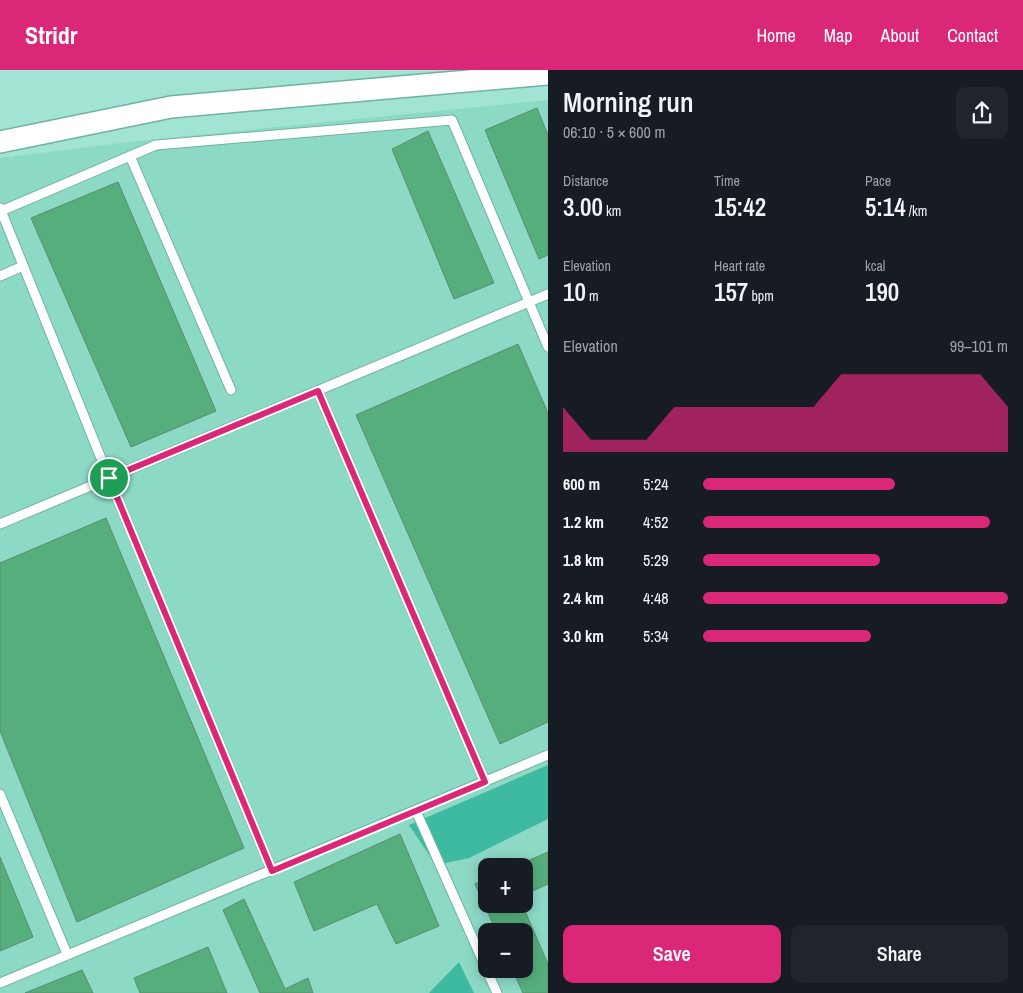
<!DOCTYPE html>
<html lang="en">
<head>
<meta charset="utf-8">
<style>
	:root { --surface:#171b24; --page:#20242c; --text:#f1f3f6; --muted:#9ea1a6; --accent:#db2777 }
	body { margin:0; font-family:"Archivo Narrow",sans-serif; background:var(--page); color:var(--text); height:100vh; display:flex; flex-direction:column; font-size:19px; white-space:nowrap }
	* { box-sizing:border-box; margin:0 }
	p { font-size:16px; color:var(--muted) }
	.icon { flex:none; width:28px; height:28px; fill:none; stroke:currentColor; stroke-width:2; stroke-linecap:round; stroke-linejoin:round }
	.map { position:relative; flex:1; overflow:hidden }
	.panel { display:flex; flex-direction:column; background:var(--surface); width:475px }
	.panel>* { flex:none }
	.fabs { position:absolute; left:478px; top:788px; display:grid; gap:10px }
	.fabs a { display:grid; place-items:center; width:55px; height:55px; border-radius:10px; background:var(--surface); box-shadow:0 2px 12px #0003; font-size:25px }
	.pin { position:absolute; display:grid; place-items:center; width:42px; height:42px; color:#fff; margin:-21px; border:2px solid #fff; border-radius:50%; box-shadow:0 1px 5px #0007 }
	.round { display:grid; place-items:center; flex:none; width:52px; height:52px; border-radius:10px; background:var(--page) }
	.headline { display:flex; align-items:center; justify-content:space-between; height:85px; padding:0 15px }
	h1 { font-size:28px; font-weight:600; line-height:38px }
	.metrics { display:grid; grid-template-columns:repeat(3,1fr); gap:8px; height:85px; padding:5px 15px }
	.metrics div { display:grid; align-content:center }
	.metrics b { font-size:25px; font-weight:600 }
	.metrics small { font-size:14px; font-weight:400 }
	.metrics p { font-size:14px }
	.chart { height:140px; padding:10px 15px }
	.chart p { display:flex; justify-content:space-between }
	.chart svg { width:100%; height:90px; margin-top:5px; fill:var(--accent); opacity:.7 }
	.cta { display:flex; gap:10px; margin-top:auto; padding:10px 15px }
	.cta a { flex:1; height:58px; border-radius:10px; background:var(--accent); color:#fff; font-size:20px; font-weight:600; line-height:58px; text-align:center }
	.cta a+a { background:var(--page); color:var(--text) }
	ul { padding:0 15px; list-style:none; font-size:16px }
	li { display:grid; grid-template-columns:80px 60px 1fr; align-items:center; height:38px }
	li i { height:12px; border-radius:6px; background:var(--accent) }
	header { display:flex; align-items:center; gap:30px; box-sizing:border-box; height:70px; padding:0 25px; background:var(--accent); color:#fff }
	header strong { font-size:24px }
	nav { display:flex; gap:28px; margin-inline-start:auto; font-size:18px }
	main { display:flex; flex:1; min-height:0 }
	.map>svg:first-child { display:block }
	.built { fill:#8cd9c6; fill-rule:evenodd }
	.forest { fill:#3ebaa1 }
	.building { fill:#56ae7c; stroke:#5b8c6e }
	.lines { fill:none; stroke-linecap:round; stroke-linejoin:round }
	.service-casing { stroke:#71b2a2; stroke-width:11 }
	.tertiary-casing { stroke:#71b2a2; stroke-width:24 }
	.service { stroke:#fff; stroke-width:9 }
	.tertiary { stroke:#fff; stroke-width:21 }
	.route-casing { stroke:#fff; stroke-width:10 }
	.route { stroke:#db2777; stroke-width:6 }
</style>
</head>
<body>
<header>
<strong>Stridr</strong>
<nav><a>Home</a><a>Map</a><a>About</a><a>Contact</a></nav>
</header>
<main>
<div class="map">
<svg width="548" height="923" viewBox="0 0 548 923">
	<rect width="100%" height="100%" fill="#a1e4d3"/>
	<path class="built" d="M548 30V923H0V88L137 71ZM486 796H524V834H486ZM486 861H524V899H486Z"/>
	<path class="forest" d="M548 695V749L469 788 436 795 409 755Z
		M459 892 474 923H429Z"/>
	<path class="building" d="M537 38 548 65V185L539 189 485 60Z
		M428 61 494 213 454 229 392 79Z
		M118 112 216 341 131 377 31 148Z
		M518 274 548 343V652L500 674 356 345Z
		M106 448 244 778 77 852 0 661V493Z
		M400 764 439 856 396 874 377 834 314 861 294 812Z
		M548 782V814L524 825V796H516Z
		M0 787 33 867 0 881Z
		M486 809V834H522L548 894V923H523L512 899H524V861H496L475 814Z
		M244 829 285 919 308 908 313 923H260L223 840Z
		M208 877 227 923H140L134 908Z
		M82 900 93 923H25Z"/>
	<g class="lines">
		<defs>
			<path id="service" d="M130 86 231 320
				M0 138 109 408 272 801
				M1 141 156 75 452 50 548 277
				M0 206 23 196
				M318 321 485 712
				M0 454 548 224
				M0 724 67 884
				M416 741 497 923
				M0 913 548 685"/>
			<path id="tertiary" d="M0 72 171 37 548 4"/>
		</defs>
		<use href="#service" class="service-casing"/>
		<use href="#tertiary" class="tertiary-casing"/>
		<use href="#service" class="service"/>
		<use href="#tertiary" class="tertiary"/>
	</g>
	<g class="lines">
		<defs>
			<path id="route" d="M318 321 485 712 272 801 109 408Z"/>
		</defs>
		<use href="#route" class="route-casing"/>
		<use href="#route" class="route"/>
	</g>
</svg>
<div class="fabs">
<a>+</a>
<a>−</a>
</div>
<div class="pin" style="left:109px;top:408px;background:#1e9e55"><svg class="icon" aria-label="arrive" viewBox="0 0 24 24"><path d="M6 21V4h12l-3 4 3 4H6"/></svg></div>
</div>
<section class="panel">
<div class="headline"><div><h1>Morning run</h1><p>06:10 · 5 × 600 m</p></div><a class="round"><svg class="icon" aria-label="share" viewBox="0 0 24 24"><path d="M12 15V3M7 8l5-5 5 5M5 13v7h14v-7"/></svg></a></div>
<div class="metrics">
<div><p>Distance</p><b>3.00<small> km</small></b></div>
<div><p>Time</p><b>15:42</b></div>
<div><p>Pace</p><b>5:14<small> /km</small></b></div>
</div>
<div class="metrics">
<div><p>Elevation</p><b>10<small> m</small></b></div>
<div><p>Heart rate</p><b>157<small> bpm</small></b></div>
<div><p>kcal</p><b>190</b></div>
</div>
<div class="chart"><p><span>Elevation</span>99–101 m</p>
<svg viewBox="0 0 160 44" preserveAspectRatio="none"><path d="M0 44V22L10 38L20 38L30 38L40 22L50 22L60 22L70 22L80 22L90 22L100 6L110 6L120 6L130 6L140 6L150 6L160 22V44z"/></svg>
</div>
<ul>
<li><b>600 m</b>5:24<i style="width:63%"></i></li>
<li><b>1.2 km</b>4:52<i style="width:94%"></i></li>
<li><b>1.8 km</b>5:29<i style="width:58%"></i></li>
<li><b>2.4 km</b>4:48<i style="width:100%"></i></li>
<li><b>3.0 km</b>5:34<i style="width:55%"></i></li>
</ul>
<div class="cta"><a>Save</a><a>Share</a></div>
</section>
</main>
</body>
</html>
